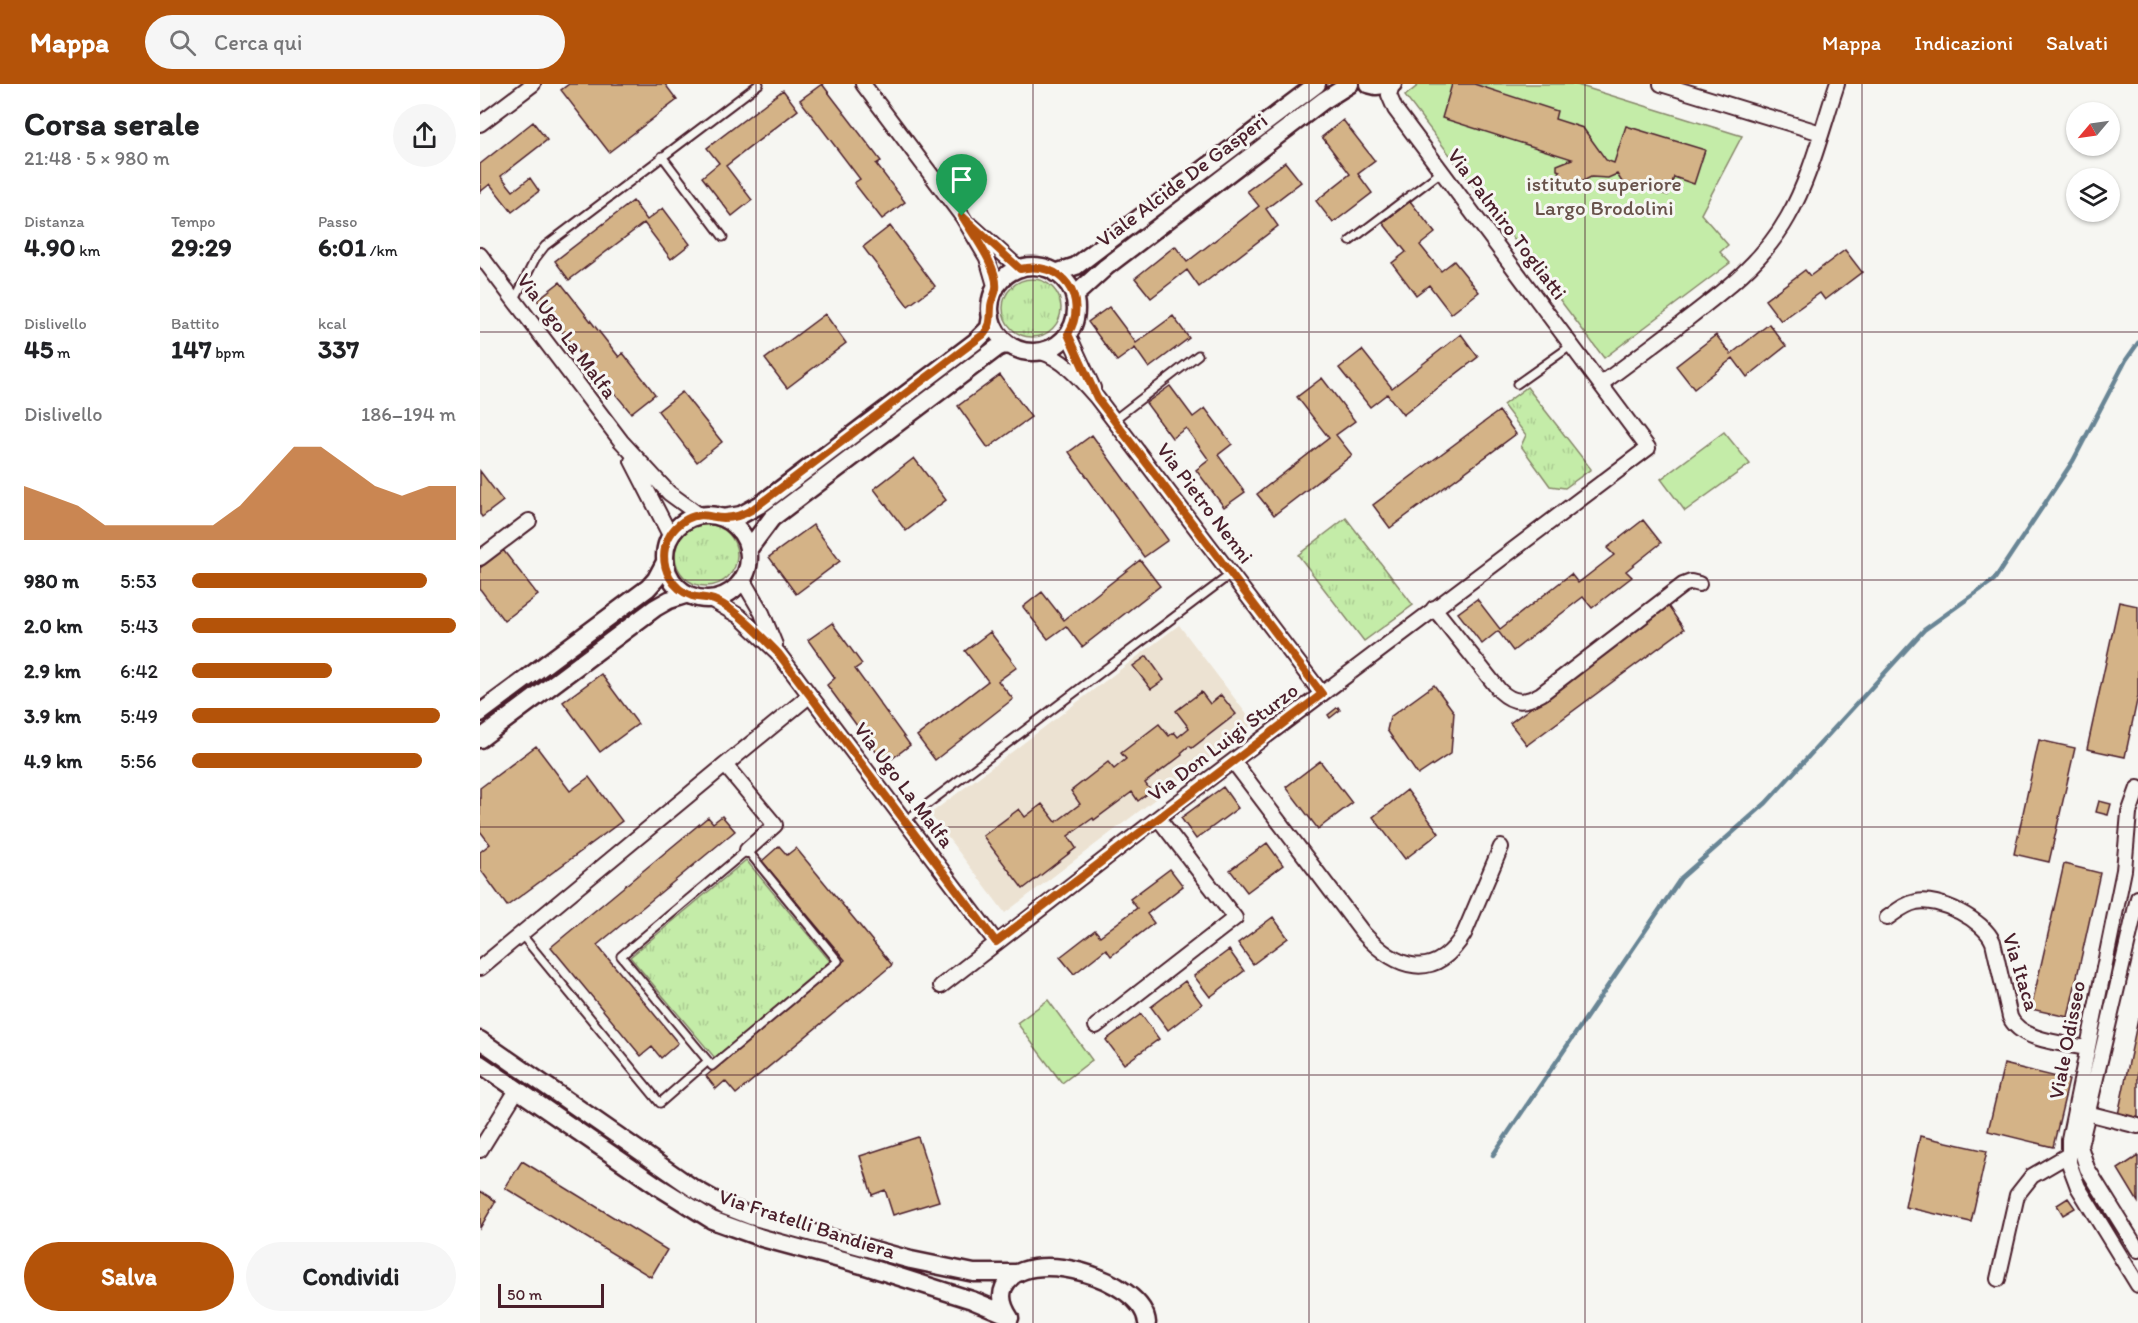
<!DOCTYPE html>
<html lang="it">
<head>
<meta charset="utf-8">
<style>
	:root { --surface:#fff; --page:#f6f6f6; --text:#202124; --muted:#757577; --accent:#b45309 }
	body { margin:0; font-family:Itim,sans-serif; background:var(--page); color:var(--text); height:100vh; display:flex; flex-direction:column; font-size:22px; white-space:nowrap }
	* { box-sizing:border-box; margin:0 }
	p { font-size:20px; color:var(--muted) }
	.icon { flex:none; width:33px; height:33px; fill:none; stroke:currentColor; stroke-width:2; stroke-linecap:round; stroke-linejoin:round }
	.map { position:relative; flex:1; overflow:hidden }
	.panel { display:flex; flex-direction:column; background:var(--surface); width:480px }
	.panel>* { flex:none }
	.needle { width:39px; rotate:241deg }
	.fabs { position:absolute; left:1586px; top:18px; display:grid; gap:12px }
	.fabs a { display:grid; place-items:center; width:54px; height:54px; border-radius:50%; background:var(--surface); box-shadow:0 2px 4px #0004; font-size:30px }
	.scale { position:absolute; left:18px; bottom:15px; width:106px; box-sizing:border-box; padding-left:6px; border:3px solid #4a1f2b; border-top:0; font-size:16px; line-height:21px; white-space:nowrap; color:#4a1f2b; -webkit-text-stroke:4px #f6f6f2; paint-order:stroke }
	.pin { position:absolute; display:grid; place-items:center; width:51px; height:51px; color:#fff; margin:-62px -26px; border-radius:50% 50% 50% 0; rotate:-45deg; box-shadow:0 0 6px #0007 }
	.pin .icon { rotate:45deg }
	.round { display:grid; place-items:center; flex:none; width:63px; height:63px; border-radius:32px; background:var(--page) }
	.summary { display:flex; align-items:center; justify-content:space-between; height:102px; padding:0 24px }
	h1 { font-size:33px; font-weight:700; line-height:45px }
	.stats { display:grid; grid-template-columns:repeat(3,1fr); gap:9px; height:102px; padding:6px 24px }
	.stats div { display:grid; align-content:center }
	.stats b { font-size:26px; font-weight:700 }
	.stats small { font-size:16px; font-weight:400 }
	.stats p { font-size:16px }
	.chart { height:168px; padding:12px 24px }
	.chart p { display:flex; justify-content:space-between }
	.chart svg { width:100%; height:108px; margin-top:6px; fill:var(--accent); opacity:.7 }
	.primary-button { display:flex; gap:12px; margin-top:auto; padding:12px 24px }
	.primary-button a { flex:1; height:69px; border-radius:36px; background:var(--accent); color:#fff; font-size:24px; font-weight:700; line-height:69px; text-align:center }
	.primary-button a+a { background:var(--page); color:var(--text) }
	ul { padding:0 24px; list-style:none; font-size:20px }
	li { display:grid; grid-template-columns:96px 72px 1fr; align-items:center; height:45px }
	li i { height:15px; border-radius:8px; background:var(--accent) }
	header { display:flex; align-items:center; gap:36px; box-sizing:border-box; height:84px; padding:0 30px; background:var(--accent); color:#fff }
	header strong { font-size:28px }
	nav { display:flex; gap:33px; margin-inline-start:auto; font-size:21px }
	.search { width:420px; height:54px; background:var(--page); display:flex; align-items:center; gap:15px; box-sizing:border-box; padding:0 21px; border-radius:33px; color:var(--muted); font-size:22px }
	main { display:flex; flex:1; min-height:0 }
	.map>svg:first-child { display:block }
	.built { fill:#ece2d2 }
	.grass { fill:url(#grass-tufts); stroke:#87866a; stroke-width:1.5 }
	.garden { fill:#c4eca8; stroke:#87866a; stroke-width:1.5 }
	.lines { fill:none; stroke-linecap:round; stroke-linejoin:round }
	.stream { stroke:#688595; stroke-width:4.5 }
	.building { fill:#d4b387; stroke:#4a1f2b; stroke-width:1.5 }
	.service-casing { stroke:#4a1f2b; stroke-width:11 }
	.minor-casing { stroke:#4a1f2b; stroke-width:18 }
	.tertiary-casing { stroke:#4a1f2b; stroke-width:21 }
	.service { stroke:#f6f6f2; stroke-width:7 }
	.minor { stroke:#f6f6f2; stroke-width:14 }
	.tertiary { stroke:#f6f6f2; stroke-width:16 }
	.route-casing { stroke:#fff; stroke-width:12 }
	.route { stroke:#b45309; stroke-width:8 }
	.grid { fill:none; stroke:#4a1f2b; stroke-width:1.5; stroke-opacity:0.55 }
	.labels { text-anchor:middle; stroke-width:6; stroke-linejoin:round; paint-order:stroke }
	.street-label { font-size:21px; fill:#4a1f2b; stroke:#f6f6f2 }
	.park-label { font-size:21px; fill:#68524a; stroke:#f6f6f2 }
</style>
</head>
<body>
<header>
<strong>Mappa</strong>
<div class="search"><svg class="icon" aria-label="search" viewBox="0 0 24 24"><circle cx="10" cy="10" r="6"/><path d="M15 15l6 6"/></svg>Cerca qui</div>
<nav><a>Mappa</a><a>Indicazioni</a><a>Salvati</a></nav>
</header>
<main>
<section class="panel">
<div class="summary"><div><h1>Corsa serale</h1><p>21:48 · 5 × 980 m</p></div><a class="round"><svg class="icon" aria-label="share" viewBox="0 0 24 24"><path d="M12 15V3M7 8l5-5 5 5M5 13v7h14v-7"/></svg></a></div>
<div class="stats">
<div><p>Distanza</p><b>4.90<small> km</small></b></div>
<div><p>Tempo</p><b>29:29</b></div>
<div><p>Passo</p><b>6:01<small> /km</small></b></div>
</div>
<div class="stats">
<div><p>Dislivello</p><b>45<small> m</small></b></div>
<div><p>Battito</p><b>147<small> bpm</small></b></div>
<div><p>kcal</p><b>337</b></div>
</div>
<div class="chart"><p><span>Dislivello</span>186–194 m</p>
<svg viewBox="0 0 160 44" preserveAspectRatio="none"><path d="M0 44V22L10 26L20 30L30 38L40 38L50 38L60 38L70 38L80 30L90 18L100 6L110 6L120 14L130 22L140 26L150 22L160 22V44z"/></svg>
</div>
<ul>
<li><b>980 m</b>5:53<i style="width:89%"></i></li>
<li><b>2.0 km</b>5:43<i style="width:100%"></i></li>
<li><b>2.9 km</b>6:42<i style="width:53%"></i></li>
<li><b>3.9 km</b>5:49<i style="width:94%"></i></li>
<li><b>4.9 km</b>5:56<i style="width:87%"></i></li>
</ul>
<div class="primary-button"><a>Salva</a><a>Condividi</a></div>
</section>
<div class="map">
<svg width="1658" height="1239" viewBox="0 0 1658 1239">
	<defs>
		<pattern id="grass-tufts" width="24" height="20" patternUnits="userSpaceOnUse" patternTransform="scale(1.5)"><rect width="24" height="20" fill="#c4eca8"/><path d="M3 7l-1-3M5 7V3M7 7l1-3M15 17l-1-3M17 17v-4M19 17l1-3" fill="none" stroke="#aaca91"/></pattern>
	</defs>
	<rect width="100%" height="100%" fill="#f6f6f2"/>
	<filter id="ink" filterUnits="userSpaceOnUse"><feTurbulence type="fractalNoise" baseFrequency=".0167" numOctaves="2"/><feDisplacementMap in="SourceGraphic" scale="12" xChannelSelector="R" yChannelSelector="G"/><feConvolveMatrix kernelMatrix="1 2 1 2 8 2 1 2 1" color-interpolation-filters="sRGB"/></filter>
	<g filter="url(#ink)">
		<path class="built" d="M699 541 774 640 525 829 450 730Z"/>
		<path class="grass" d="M523 224a29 29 0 1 1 58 0a29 29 0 1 1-58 0Z
			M1047 303 1111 385 1085 404 1070 402 1041 362 1046 351 1023 321Z
			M866 434 933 521 884 557 818 471Z
			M195 471a31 31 0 1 1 62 0a31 31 0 1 1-62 0Z
			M266 776 350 877 235 974 150 873Z"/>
		<path class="garden" d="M940 0H1094L1262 52 1221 130 1248 161 1240 168 1250 179 1124 274 925 12Z
			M1244 348 1270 380 1205 427 1181 395Z
			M568 916 612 976 582 999 537 939Z"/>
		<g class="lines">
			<path class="stream" d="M1013 1071 1201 794 1286 719 1444 546 1514 496 1593 377 1646 276 1658 259"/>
		</g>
		<path class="building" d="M89 0H185L197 16 129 68 81 6Z
			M342 0 401 77 396 80 425 118 402 135 374 99 380 95 320 16Z
			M972 0H994L1077 27 1075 35 1103 44 1126 76 1134 79 1146 42 1225 66 1214 100 1194 93 1188 111 1142 98 1137 90 1128 94 1111 93 1097 100 1078 94 1080 87 1077 86V81L1092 75 962 34Z
			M303 6 318 26 246 82 272 116 252 132 222 93 239 79 227 64Z
			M863 36 895 77 878 90 892 109 853 139 836 117 870 90 842 53Z
			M53 38 67 56 21 92 33 107 50 94 59 107 32 128 10 100 0 108V80Z
			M805 78 821 98 786 125 798 142 719 203 707 186 671 214 655 194 695 162 707 178 779 122 767 107Z
			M153 117 167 136 183 124 210 160 191 175 164 139 89 196 75 177Z
			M930 117 955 149 940 161 961 187 974 177 999 208 971 230 949 201 936 211 912 179 926 168 903 139Z
			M410 142 455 202 428 222 383 163Z
			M1365 166 1382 188 1345 216 1340 209 1301 237 1285 216 1325 186 1330 192Z
			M80 198 139 273 143 269 175 310 151 329 119 290 117 292 57 216Z
			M629 223 656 259 693 232 709 254 669 284 655 264 637 277 608 238Z
			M345 230 366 259 307 304 285 275Z
			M1289 240 1306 262 1267 293 1253 274 1214 305 1196 282 1236 251 1251 270Z
			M981 250 998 273 923 331 907 310 890 323 859 284 882 266 912 304Z
			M520 291 551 333 508 364 478 322Z
			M842 294 875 337 856 351 872 371 794 431 777 410 849 354 817 313Z
			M690 302 713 333 725 324 752 360 738 371 765 408 744 423 716 386 729 376 706 344 692 354 666 319Z
			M202 308 242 358 217 378 178 327Z
			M1019 327 1036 350 910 444 893 421Z
			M612 351 688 456 664 473 589 368Z
			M434 374 466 416 426 447 394 405Z
			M0 387 23 417 2 433 0 430Z
			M1163 436 1181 459 1146 487 1152 493 1112 524 1103 513 1033 567 1018 547 1002 560 978 529 997 515 1020 545 1091 490 1098 499 1134 471 1127 464Z
			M333 441 360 477 316 510 289 473Z
			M23 466 58 511 24 537 0 505V484Z
			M660 476 680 502 602 563 586 542 568 555 543 523 562 508 584 536Z
			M1639 518 1658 522V612L1645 673 1607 665Z
			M1188 522 1204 545 1047 661 1030 639Z
			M352 539 382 580 375 585 430 661 405 680 347 601 355 594 328 556Z
			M510 548 537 583 518 597 533 615 455 676 437 652 508 597 485 567Z
			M667 572 684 596 671 605 653 582Z
			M121 590 158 640 120 668 83 618Z
			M954 601 974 628 971 669 938 691 907 646 910 633Z
			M721 608 730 620 741 611 756 630 712 664 709 662 701 669 702 671 665 699 671 707 658 717 652 708 614 736 613 734 588 752 596 764 543 805 503 752 539 725 545 733 562 720 576 738 600 720 591 707 628 678 634 685 646 675 641 669 679 640 689 652 694 648 698 653 709 644 696 627Z
			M858 623 860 626 850 634 848 631Z
			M1559 656 1595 664 1569 778 1534 770Z
			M56 662 90 707 109 693 142 737 27 822 0 785V768L10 760 0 747V704Z
			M840 677 872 719 838 745 806 703Z
			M743 703 758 724 716 755 701 734Z
			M927 706 959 749 925 775 893 733Z
			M1619 717 1631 720 1628 731 1616 728Z
			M242 732 255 747 117 861 198 959 181 974 172 963 161 972 71 863 228 733 233 739Z
			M787 759 803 781 767 808 750 786Z
			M299 762 307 771 316 764 412 881 256 1010 245 997 236 1005 226 992 365 876 282 777Z
			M1584 780 1620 789 1588 933 1551 925Z
			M690 785 703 802 667 830 674 839 631 872 626 865 594 890 580 873 615 846 620 852 657 824 650 815Z
			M793 833 808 854 773 880 758 859Z
			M749 866 764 887 730 913 714 892Z
			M705 897 722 920 688 946 671 923Z
			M661 930 679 955 644 980 626 956Z
			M1658 935V1035L1638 1031Z
			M1524 980 1589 996 1573 1063 1508 1047Z
			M1440 1052 1507 1067 1491 1138 1425 1123Z
			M438 1053 459 1117 413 1131 405 1106 392 1111 380 1072Z
			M1658 1072V1118L1638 1085Z
			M42 1077 187 1166 171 1193 25 1104Z
			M0 1107 16 1117 0 1144Z
			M1588 1114 1595 1124 1583 1131 1577 1121Z"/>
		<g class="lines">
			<defs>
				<path id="service" d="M182 72 243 153
					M870 157 961 88
					M34 217 55 175 65 162 279 0
					M1037 300 1092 261
					M635 335 718 271
					M425 737 751 490
					M41 850 180 1019 228 977 141 872 267 766 358 877 232 982 228 977"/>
				<path id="minor" d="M383 0 482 132 507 174 516 205
					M1181 0 1341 49
					M0 40 53 0
					M492 142 540 185
					M0 171 141 357 189 409 219 431
					M588 250 613 304
					M561 268C583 274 602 297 617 314L842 610
					M1121 300C1148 280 1175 260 1202 239 1241 209 1283 178 1308 133 1330 95 1343 42 1357 0
					M152 377 190 451
					M0 474 49 437
					M262 495 282 529 295 561
					M230 515 259 532 298 569 516 858
					M954 524 1020 607C1034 620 1045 619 1061 610L1203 501 1211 498 1219 500
					M753 677 883 849C916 885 954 899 984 850L1021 763
					M1658 704 1649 729 1644 786 1589 1056V1079L1598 1103 1658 1201
					M267 766 295 741 245 681 329 612
					M1658 814 1600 1062 1607 1084 1658 1166
					M1407 834C1416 828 1425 820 1436 818 1459 813 1504 836 1513 858L1530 933C1540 957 1583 959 1606 964
					M0 884 245 681
					M461 902 688 726 1168 364 915 25 909 11 912 1
					M616 942 755 834 678 734
					M1607 1029 1658 1042
					M0 1066 37 1006
					M1518 1195 1537 1111 1552 1092 1588 1071"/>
				<path id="tertiary" d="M888 0 896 2 913 0
					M510 225a43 43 0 1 1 86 0a43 43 0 1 1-86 0Z
					M575 189 596 182 837 0
					M594 212 626 183 843 17 870 0
					M185 473a42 42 0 1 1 84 0a42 42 0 1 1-84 0Z
					M243 434 261 431 281 420 496 257 509 244 511 232
					M268 466 292 434 517 264 524 261 531 262
					M0 629 168 504 176 495 185 478
					M0 655 175 524 189 516 208 510
					M0 956 213 1104 245 1122 271 1132 431 1176 494 1189H538
					M0 980 179 1103 232 1136 282 1154 382 1181 492 1216 528 1231
					M530 1234C524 1225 519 1214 524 1203 544 1159 664 1195 667 1239"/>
			</defs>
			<use href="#service" class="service-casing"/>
			<use href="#minor" class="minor-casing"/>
			<use href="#tertiary" class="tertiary-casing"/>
			<use href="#service" class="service"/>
			<use href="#minor" class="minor"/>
			<use href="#tertiary" class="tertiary"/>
		</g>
	</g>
	<g class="lines" filter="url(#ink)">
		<defs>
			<path id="route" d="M482 132 540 185C581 175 610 214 588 250L617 314 842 610 516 858 298 569C283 554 268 537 250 525 244 521 237 516 230 515 224 513 218 514 212 512 192 505 181 484 185 464 188 451 196 441 207 435 220 428 229 433 243 434 253 434 265 430 273 425L504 250C512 240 510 235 511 223 511 217 515 211 516 205 519 184 492 149 482 132Z"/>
		</defs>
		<use href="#route" class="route-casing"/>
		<use href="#route" class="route"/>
	</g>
	<path class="grid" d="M276 0V1239M553 0V1239M829 0V1239M1105 0V1239M1382 0V1239M0 248H1658M0 496H1658M0 743H1658M0 991H1658"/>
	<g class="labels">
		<g class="street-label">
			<text transform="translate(702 96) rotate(-37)" y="7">Viale Alcide De Gasperi</text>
			<text transform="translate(1027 140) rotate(53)" y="7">Via Palmiro Togliatti</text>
			<text transform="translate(87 252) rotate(53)" y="7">Via Ugo La Malfa</text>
			<text transform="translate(725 419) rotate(53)" y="7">Via Pietro Nenni</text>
			<text transform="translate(743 658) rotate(-37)" y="7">Via Don Luigi Sturzo</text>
			<text transform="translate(424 701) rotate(53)" y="7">Via Ugo La Malfa</text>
			<text transform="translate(1541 888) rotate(73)" y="7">Via Itaca</text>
			<text transform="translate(1587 956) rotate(-79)" y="7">Viale Odisseo</text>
			<text transform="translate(327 1140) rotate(18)" y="7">Via Fratelli Bandiera</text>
		</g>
		<g class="park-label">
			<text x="1124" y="107">istituto superiore<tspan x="1124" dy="24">Largo Brodolini</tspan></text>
		</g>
	</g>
</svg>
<div class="fabs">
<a><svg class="needle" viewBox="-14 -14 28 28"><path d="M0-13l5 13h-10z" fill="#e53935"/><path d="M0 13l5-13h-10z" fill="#757577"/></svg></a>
<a><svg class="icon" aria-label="layers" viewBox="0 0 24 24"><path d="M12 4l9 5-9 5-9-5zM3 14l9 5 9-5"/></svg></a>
</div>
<div class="scale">50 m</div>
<div class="pin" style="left:482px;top:132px;background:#1e9e55"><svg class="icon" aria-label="arrive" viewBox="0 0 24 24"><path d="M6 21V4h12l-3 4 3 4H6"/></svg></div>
</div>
</main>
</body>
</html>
